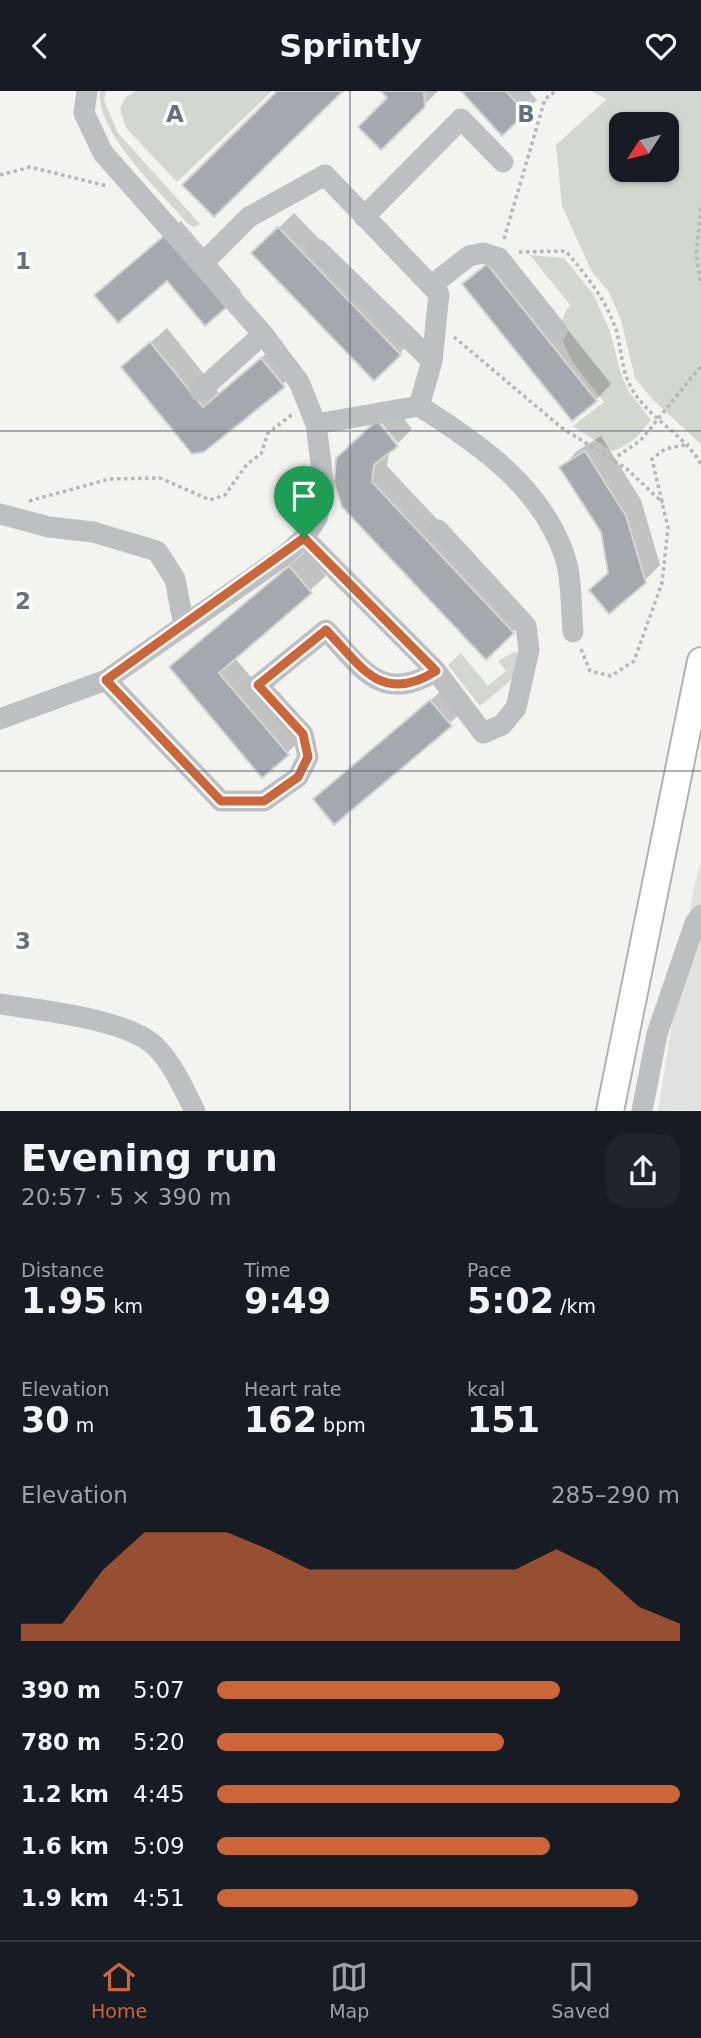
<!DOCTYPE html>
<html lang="en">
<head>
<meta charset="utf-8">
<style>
	:root { --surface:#171b24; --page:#20242c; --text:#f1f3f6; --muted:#9ea1a6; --line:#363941; --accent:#cc6537 }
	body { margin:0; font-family:"DejaVu Sans",sans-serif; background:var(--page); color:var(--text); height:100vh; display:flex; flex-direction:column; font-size:26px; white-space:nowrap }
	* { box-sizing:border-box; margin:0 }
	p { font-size:23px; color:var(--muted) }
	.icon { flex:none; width:38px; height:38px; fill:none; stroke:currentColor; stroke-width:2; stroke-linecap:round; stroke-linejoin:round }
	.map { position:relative; height:1020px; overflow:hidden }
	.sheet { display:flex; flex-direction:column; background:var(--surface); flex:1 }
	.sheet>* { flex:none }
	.needle { width:46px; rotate:234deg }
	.controls { position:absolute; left:609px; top:21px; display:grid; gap:14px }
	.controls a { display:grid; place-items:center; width:70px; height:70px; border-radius:14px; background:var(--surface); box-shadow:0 2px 5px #0004; font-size:35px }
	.pin { position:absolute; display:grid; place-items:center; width:60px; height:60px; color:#fff; margin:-72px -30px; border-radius:50% 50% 50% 0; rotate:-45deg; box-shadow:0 0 7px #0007 }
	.pin .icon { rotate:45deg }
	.round { display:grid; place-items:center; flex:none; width:74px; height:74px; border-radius:21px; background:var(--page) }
	.headline { display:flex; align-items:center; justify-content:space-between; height:119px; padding:0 21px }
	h1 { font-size:38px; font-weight:600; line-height:52px }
	.stats { display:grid; grid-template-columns:repeat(3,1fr); gap:10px; height:119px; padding:7px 21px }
	.stats div { display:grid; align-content:center }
	.stats b { font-size:35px; font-weight:600 }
	.stats small { font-size:19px; font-weight:400 }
	.stats p { font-size:19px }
	.chart { height:196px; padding:14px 21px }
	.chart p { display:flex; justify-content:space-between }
	.chart svg { width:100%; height:126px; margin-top:7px; fill:var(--accent); opacity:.7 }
	ul { padding:0 21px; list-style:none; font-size:23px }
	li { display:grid; grid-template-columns:112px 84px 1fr; align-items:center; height:52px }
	li i { height:18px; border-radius:9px; background:var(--accent) }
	header { display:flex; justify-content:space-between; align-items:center; height:91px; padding:0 21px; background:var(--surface); font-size:32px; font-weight:600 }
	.tab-bar { display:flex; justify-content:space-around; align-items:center; height:98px; border-top:2px solid var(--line); background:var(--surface); font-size:19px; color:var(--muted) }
	.tab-bar a { display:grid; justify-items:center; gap:4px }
	.tab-bar .selected { color:var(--accent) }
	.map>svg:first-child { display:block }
	.built { fill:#e1e2e0 }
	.green { fill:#d2d8d0; fill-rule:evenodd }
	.shadow { fill:#0003 }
	.building { fill:#a3a9ae; stroke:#d4d5d3; stroke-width:2 }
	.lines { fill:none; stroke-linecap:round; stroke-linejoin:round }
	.major-casing { stroke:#afb2b6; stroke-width:30 }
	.path { stroke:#b5b7ba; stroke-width:3.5; stroke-dasharray:3.5 3.5; stroke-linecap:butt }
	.minor { stroke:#bdc0c3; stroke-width:21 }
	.major { stroke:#fff; stroke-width:26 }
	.route-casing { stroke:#fff; stroke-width:14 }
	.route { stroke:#cc6537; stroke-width:9 }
	.grid { fill:none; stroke:#66717d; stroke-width:2; stroke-opacity:0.55 }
	.grid-label { font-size:23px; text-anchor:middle; font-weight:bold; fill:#66717d; stroke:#fff; stroke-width:7; stroke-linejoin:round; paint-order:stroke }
</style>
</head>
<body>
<header><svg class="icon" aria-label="back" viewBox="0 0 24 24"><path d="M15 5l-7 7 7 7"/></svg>Sprintly<svg class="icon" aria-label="heart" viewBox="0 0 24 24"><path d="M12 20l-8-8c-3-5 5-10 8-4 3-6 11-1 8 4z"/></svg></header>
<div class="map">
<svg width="701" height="1020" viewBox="0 0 701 1020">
	<rect width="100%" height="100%" fill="#f3f3f0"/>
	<path class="built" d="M701 771V1019L658 1020 693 800Z"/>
	<path class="green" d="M100 0H106L104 9 118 42 200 133 194 136 188 133C162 102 95 41 100 0Z
		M136 0H272L177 91 126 37 120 17 126 6Z
		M591 0H701V353L651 307 635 287 621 229 609 201 592 181 562 115 556 54 607 8ZM621 33H667V79H621Z
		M530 164 564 167 593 203 610 240 620 280 628 299 651 329 638 345 621 357 612 360 573 335 604 311C583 283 544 248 570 214Z
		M514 561 521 565 516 585 480 615 448 574 461 562 488 595 506 580 498 570Z"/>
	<path class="shadow" d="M383 0H438L381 56 390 7Z
		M464 0H529L537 9 502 42Z
		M294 122 415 247 374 288 253 162Z
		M181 130 241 200 226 215 168 188 96 204Z
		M504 159 611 293 596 309 465 193Z
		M167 237 219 302 278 253 299 279 204 360 123 276Z
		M394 315 412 338 398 352 379 329Z
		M376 331 389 360 387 375 529 526 486 566 344 415Z
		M601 345 641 409 660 474 644 490 610 481 602 440 562 376 577 360Z
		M305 461 326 485 234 566 303 647 287 662 171 576Z
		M447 595 466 618 334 732 315 708Z"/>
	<path class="building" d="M277 0H343L214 126 182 94Z
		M381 0H424L425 16 381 59 358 36 387 7Z
		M461 0H506L526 22 502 45Z
		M278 136 401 264 374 290 251 162Z
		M165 144 227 216 205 235 167 190 118 232 94 204Z
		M487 173 597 310 572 330 462 193Z
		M150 251 203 316 261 267 285 296 204 361 192 363 121 276Z
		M377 329 398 355 374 374 372 391 514 542 486 569 342 416 334 391 336 367Z
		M585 360 626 425 646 492 609 523 589 499 608 482 601 441 559 376Z
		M289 475 312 502 219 582 289 664 262 687 169 576Z
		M430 609 452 635 334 734 313 708Z"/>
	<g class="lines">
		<defs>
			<path id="major" d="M610 1020 701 570"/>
		</defs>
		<use href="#major" class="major-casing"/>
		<path class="path" d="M0 84 30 76 107 95
			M701 117 696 163 701 194
			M504 148 545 8 556 0
			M519 161 566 160C587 186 607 209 617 242 621 258 622 279 630 294 646 327 682 340 701 373
			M454 246 562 337 627 378 663 412
			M612 369 641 349 701 275
			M29 410 109 388 160 387 210 409 225 404 247 373 261 363 268 342 293 323
			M581 558 590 580 611 585 634 570 662 492 668 437 652 368 665 358 689 353"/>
		<path class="minor" d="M364 126 461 28 503 71
			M317 158 432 270
			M202 173 249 126 325 84 439 203 432 270 419 315
			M432 194 469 165 483 162 499 167 557 240
			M200 300 263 243
			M316 333 419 315C478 352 542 396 565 466 572 488 571 517 573 541
			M0 423 49 436 93 441 157 460 175 488 184 535
			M304 447 436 580 483 642 502 634 516 617 529 559 526 535 438 439
			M106 589 221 710H264L298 686 308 666 303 643 258 594 326 539C362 577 381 614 436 580
			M0 628 106 589 285 464 304 447 317 427 324 396 316 333 299 291 263 243 103 62 84 22 87 0
			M0 913C39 919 127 928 155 955 173 973 183 997 195 1020
			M642 1020 657 943 695 832 701 824"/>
		<use href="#major" class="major"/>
	</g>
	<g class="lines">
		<defs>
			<path id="route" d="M304 447 436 580C381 614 362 576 326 539L258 594 303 643 308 666 298 686 264 710H221L106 589Z"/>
		</defs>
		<use href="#route" class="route-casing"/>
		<use href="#route" class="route"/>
	</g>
	<path class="grid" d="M350 0V1020M0 340H701M0 680H701"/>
	<g class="grid-label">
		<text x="175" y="31">A</text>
		<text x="526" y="31">B</text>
		<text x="23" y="178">1</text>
		<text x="23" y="518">2</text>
		<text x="23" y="858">3</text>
	</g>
</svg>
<div class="controls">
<a><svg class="needle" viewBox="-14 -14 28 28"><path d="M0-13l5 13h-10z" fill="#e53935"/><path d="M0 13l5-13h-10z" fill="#9ea1a6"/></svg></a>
</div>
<div class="pin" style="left:304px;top:447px;background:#1e9e55"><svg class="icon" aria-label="arrive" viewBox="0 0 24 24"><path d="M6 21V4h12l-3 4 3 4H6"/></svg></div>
</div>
<section class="sheet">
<div class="headline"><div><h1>Evening run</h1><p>20:57 · 5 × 390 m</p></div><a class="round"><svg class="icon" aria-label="share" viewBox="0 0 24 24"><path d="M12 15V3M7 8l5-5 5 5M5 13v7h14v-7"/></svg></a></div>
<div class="stats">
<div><p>Distance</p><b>1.95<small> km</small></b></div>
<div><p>Time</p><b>9:49</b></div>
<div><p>Pace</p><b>5:02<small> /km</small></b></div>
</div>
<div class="stats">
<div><p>Elevation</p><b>30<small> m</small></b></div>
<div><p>Heart rate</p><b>162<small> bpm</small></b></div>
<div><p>kcal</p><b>151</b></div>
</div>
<div class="chart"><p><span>Elevation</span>285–290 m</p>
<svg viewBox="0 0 160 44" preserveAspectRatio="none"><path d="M0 44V38L10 38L20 19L30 6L40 6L50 6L60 12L70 19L80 19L90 19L100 19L110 19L120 19L130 12L140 19L150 32L160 38V44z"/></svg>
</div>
<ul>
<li><b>390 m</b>5:07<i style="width:74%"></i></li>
<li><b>780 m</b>5:20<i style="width:62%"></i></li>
<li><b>1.2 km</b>4:45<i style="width:100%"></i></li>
<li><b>1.6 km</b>5:09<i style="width:72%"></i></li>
<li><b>1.9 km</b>4:51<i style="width:91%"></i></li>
</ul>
</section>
<nav class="tab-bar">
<a class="selected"><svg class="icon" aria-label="home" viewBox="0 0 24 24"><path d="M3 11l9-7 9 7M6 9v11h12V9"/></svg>Home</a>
<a><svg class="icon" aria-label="map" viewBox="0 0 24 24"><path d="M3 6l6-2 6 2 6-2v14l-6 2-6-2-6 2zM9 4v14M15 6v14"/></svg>Map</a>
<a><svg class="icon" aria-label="saved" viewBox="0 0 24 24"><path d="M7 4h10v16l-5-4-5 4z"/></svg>Saved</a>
</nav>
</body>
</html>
